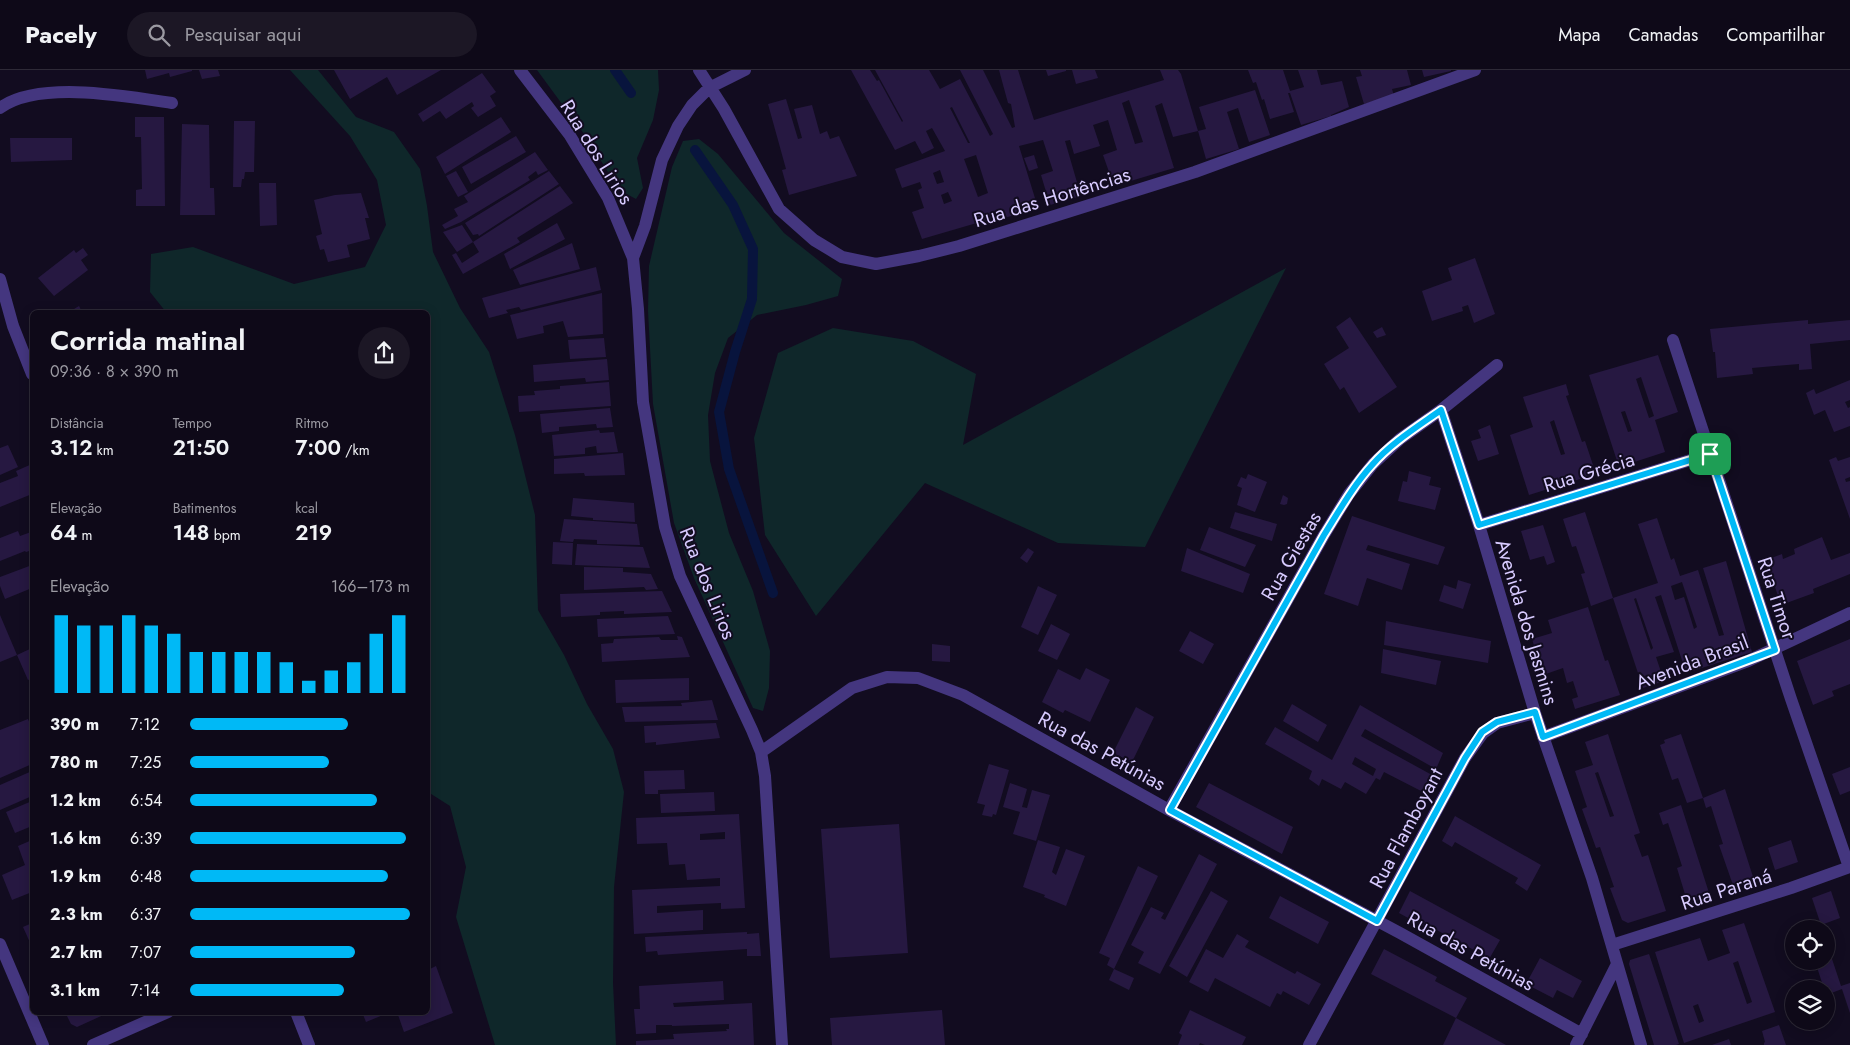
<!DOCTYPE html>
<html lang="pt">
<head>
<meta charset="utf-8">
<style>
	:root { --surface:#0e0918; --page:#1c1725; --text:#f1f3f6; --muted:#9b9aa2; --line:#2e2a37; --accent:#00b9f6 }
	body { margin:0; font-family:Jost,sans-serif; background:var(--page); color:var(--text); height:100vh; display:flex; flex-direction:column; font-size:19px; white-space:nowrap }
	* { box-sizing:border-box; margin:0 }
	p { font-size:16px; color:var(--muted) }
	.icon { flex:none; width:28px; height:28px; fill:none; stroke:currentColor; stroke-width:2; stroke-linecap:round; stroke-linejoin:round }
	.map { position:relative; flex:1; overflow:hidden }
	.side { position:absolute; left:30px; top:240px; width:400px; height:705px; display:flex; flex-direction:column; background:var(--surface); border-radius:8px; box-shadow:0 2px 12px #0003,0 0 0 1px var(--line) }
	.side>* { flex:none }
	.controls { position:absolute; left:1785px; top:850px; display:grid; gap:10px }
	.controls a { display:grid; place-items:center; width:50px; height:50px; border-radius:50%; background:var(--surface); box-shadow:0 2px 12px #0003,0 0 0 1px var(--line); font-size:25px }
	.pin { position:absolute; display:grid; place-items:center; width:42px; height:42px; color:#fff; margin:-21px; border-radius:10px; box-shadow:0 2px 8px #0006 }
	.round { display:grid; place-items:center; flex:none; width:52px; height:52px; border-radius:26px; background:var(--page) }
	.summary { display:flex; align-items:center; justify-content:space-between; height:85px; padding:0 20px }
	h1 { font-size:28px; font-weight:600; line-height:38px }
	.figures { display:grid; grid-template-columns:repeat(3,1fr); gap:8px; height:85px; padding:5px 20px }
	.figures div { display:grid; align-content:center }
	.figures b { font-size:21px; font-weight:600 }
	.figures small { font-size:14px; font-weight:400 }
	.figures p { font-size:14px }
	.chart { height:140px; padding:10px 20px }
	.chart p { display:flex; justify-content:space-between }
	.chart svg { width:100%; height:90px; margin-top:5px; stroke:var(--accent); stroke-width:6 }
	ul { padding:0 20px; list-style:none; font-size:16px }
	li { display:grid; grid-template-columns:80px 60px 1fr; align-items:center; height:38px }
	li i { height:12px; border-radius:6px; background:var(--accent) }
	header { display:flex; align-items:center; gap:30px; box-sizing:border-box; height:70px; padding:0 25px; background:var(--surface); border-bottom:1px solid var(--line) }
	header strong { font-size:24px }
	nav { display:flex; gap:28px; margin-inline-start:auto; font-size:18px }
	.search { width:350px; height:45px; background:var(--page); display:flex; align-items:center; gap:12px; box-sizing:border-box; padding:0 18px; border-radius:28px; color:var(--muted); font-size:19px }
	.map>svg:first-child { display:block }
	.green { fill:#0f272a }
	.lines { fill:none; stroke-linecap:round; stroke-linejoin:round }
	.stream { stroke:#08143d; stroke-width:10 }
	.building { fill:#261841; fill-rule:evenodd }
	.street { stroke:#44367f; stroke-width:12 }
	.route-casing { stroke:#fff; stroke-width:10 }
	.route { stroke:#00b9f6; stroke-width:6 }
	.labels { text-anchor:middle; stroke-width:4; stroke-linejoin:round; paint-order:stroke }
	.street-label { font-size:20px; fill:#d8cbff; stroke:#120c20 }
</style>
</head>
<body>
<header>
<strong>Pacely</strong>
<div class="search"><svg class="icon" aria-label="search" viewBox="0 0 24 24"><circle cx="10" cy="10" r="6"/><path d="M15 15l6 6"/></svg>Pesquisar aqui</div>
<nav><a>Mapa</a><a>Camadas</a><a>Compartilhar</a></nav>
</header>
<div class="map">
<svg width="1850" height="975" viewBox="0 0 1850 975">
	<rect width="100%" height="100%" fill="#120c20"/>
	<path class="green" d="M290 0H318L356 47 394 62 420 99 427 136 433 182 460 238 489 282 515 365 535 445 538 540 564 585 587 634 613 679 624 722 614 817 613 913 616 975H495L456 847 466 797 450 736 428 722V242H166L150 222 151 184 193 177 294 214 365 197 386 155 377 110 350 66Z
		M537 0H658L659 20 653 50 637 88 643 118 636 129 619 120 587 68Z
		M699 69 718 84 784 163 842 209 838 226 806 235 757 245 728 268 715 303 708 345 710 391 729 463 753 521 770 581 769 618 763 641 753 638 694 508 674 453 653 334 648 241 649 196 672 97 683 71Z
		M1286 198 1145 477 1058 473 925 413 816 546 765 465 754 368 778 283 833 258 913 271 976 304 963 375Z"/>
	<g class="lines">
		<path class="stream" d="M615 0 631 23
			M695 80 733 135 753 179 752 229 735 282 719 342 729 399 773 523"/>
	</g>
	<path class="building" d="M145 0H192V1L170 7 169 3 147 9Z
		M199 0H218L220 6 202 9Z
		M334 0H441L397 25 387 7 350 29Z
		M851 0H870L877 11 879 10 902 52 903 51 875 0H929L940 19 960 9 990 66 993 64 960 0H983L1012 58 1015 57 1011 34 1008 33 999 0H1018L1034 50 1164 10 1160 0H1178L1181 4 1198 61 1173 67 1162 33 1155 36 1174 98 1114 116 1103 85 1117 80 1108 50 1093 55 1100 76 1074 84 1070 70 1065 71 1081 126 1050 135 1041 105 1053 101 1043 70 1019 76 1038 138 987 153V150L922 169 912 142 924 138 918 120 922 118 920 112 902 118 895 99 945 81 932 58 926 61 934 78 922 84 915 71 895 80ZM1129 30 1143 72 1135 74 1122 33ZM952 37 970 73H968L950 38ZM976 85 988 123 978 127 964 89ZM940 100 944 112 937 114 933 103ZM948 122 952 131 944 134 941 125Z
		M1046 0H1066V1L1048 6Z
		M1072 0H1095L1098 8 1076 14Z
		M1248 0H1283L1290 21 1304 17 1298 0H1317L1321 15 1342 11 1349 37 1331 45V46L1301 55 1290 23H1288L1294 42 1270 49 1264 29 1262 30 1256 12 1253 13Z
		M1360 0H1407L1411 15 1392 19 1394 26 1364 34 1356 7 1362 6Z
		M1422 0H1451V1L1424 7Z
		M482 3 496 22 490 26 496 36 478 47 471 38 474 36 472 32 446 49 440 41 423 52 418 44Z
		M1255 20 1270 65 1249 72 1238 38 1227 42 1239 79 1206 89 1198 61 1206 59 1199 37Z
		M786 29 798 69 802 68 794 39 812 35 820 64 827 61 830 69 839 66 857 106 789 125 782 100 786 99 768 34Z
		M135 47H164L165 136H136V120L142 119 141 67H135Z
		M501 47 511 62 445 104 436 87Z
		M234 51H255L254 102H245L244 109H242L241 117H233Z
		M182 54 209 55 210 118H214L215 145H180Z
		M516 66 526 82 471 114 462 97Z
		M10 68H72V90L11 92Z
		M535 82 548 100 538 105 536 101 528 107 530 110 461 152 445 159 442 155 458 146 454 139 468 132 464 126Z
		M1034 85 1038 98 1029 101 1024 88Z
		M456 101 468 122 458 127 446 106Z
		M549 101 559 114 479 166 478 164 473 165 465 153Z
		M259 113H276L277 155 260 156Z
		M560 116 573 133 517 168 520 172 463 204 452 185 456 183 462 193 479 182 473 172 457 182 443 162 462 155 473 172Z
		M361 123 369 148H365L370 169 347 175 350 187 328 192 324 179 320 180 316 166 322 164 314 130 335 125Z
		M557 153 565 169 510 199 504 184Z
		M572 173 580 199 520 215 513 200Z
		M83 178 88 185 81 190 88 200 54 226 38 208 74 180 76 183Z
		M1475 188 1495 244 1474 253 1468 235 1462 237 1463 241 1432 251 1422 221 1452 210 1448 198Z
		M596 197 601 220 521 240 519 237 506 240 508 243 489 248 482 228Z
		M602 223 603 264 568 267 563 251 543 256 544 263 517 269 510 245Z
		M79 236 82 242H69Z
		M1350 247 1397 317 1359 343 1344 317 1340 320 1324 294 1349 278 1336 257Z
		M1808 250V254L1850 250V270L1810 274 1812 299 1799 300V294L1752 298 1753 304 1717 308 1715 282H1713L1710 259Z
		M1382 257 1386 265 1377 268 1373 262Z
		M604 268 606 287 570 289 568 270Z
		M1658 285 1678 342 1655 350 1665 382 1619 397 1589 305ZM1641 307 1654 346 1649 348 1636 309ZM1625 341 1632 361 1628 362 1621 342Z
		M607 289 609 310 586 312 585 308 534 312 533 295Z
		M1850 310V330L1845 332 1848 338 1850 337V356L1834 362 1825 340 1814 345 1806 323 1814 319 1816 324Z
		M609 312 611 336 519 342 518 326 535 325 534 321 560 319V316Z
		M1566 314 1569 325 1566 326 1582 372 1585 371 1596 404 1529 425 1510 365 1533 357 1523 327ZM1554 350 1565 384 1561 385 1550 352Z
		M610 338 613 357 597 358 596 354 559 357V361L542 363 540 344Z
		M1490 355 1499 384 1478 391 1471 371 1481 368 1478 360Z
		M599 360 600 363 614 362 618 382 597 383 596 376 585 378V384L554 386 552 365Z
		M8 375 18 397 0 405V378Z
		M623 383 625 405 585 406 584 403 554 404V389Z
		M1836 387 1838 391 1850 387V407L1845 409 1846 412 1850 411V449L1829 390Z
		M32 394V424L0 437V413L18 406 16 401Z
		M1409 401 1431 407 1429 415 1441 418 1435 440 1398 431 1403 411 1407 412Z
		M1248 404 1267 412 1255 442 1237 435 1242 418 1237 416 1241 407 1246 409Z
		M1283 425 1288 428 1287 434 1284 435 1280 434Z
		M573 428 634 433 635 452 593 450V448L571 446Z
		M1235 442 1277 454 1272 471 1230 458Z
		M1585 442 1613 528 1658 513 1638 454 1657 448 1671 490 1674 488 1680 506 1698 500 1719 566 1724 565 1703 498 1726 491 1752 582 1686 603 1661 525 1655 527 1674 582 1656 587 1664 611 1643 618 1613 528 1591 536 1581 504 1585 503 1576 476 1572 477 1563 449ZM1682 512 1697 557 1694 559 1684 527 1675 530 1671 516ZM1636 528 1653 578 1651 580 1634 529Z
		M1352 446 1445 477 1438 495 1368 475 1366 480 1410 494 1402 520 1367 508 1358 536 1324 524Z
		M564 449 637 454 640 475 597 474V470L574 469 573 472 560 471Z
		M1543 455 1555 492 1547 495 1544 486 1530 490 1521 461Z
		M1209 457 1256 475 1245 497 1200 480Z
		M18 461 20 466 31 462 32 467V480L26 482 25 481 0 491V468Z
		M1822 467 1831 490 1850 483V504L1813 519 1814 523 1781 535 1766 490 1782 484 1783 489 1795 484 1794 479Z
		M553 472 573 473 572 495 552 494Z
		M577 474 643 477 650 498 575 495Z
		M1028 478 1034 482 1027 493 1020 488Z
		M1187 478 1250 504 1243 523 1181 501Z
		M32 495V518L5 529 0 516V507Z
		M584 497 623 498V502L651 504 658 519 646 520 644 517 584 520Z
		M1458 510 1471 514 1463 539 1439 531 1444 515 1456 519Z
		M1038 516 1057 525 1038 565 1021 557Z
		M662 521 672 542 624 544V541L600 542V545L561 547 560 524Z
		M1588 537 1605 591 1608 590 1620 625 1575 639 1572 629 1578 627 1573 611 1567 613 1563 598 1543 605 1532 569 1552 563 1548 550Z
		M0 545 17 585 0 592Z
		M668 546 675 564 598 567 597 549Z
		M1386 551 1491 571 1488 593 1384 575Z
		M1051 554 1070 564 1057 590 1038 581Z
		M1190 561 1214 574 1203 594 1179 581Z
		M677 566 682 567 690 587 602 592 601 574 613 573 614 569 659 567 661 570H678Z
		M1850 569V614L1832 621 1834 626 1813 635 1797 591Z
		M932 574 950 576V592L932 591Z
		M32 578V608L28 610 17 585Z
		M1383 579 1441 591 1436 615 1381 603Z
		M1086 598 1110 610 1090 652 1065 640 1063 643 1042 632 1058 599 1080 610Z
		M689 608V630L616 633 615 610Z
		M712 630 718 650 625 652 622 637 682 636 681 633Z
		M1292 634 1327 655 1318 672 1283 651Z
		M1360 635 1443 683 1436 699 1365 659 1361 666 1432 705 1423 722 1384 702 1380 710 1376 708 1366 724 1345 712 1341 719 1322 709 1319 716 1309 709 1312 701 1265 674 1275 657 1332 690ZM1355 687 1376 699 1373 706 1352 694Z
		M1136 637 1154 647 1132 692 1113 683Z
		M28 649 32 659V694L0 708V660Z
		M716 653 720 668 656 675V672L645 673 644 656Z
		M1608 664 1640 763 1634 765 1642 787 1648 785 1666 841 1628 853 1622 850 1610 818 1614 817 1600 777 1596 778 1582 739 1587 737 1575 701 1593 695 1585 672ZM1598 702 1614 746 1610 747 1595 703Z
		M1681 664 1703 728 1687 733 1678 708 1672 710 1660 675 1665 673 1664 670Z
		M989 694 1009 700 996 745 993 744 992 747 982 745 985 735 977 733Z
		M1850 697V721L1840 725 1832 704Z
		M684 700 685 719 658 720V724H645L644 701Z
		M32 701V726L0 740V715Z
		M1010 713 1027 719 1022 737 1027 738 1032 720 1050 725 1036 771 1013 764 1020 742 1003 737Z
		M1209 713 1293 757 1282 784 1196 737Z
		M1725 719 1754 810 1734 818 1719 775 1723 774 1711 736 1706 738 1703 728Z
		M714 722 715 741 661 743 660 724Z
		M32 731V756L15 763 6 742Z
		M1681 735 1710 826 1688 834 1677 798 1682 796 1668 753 1663 755 1659 743Z
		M739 744 745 838 721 839V833L657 836V843L703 840V860L634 864 632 820 720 816V808L687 810 685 794 669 795 667 773 637 774 636 748ZM725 762V769L700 770V764Z
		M1455 746 1541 795 1527 821 1515 813 1518 808 1455 772 1452 777 1442 771Z
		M899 754 908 883 830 888 821 759Z
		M32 770V822L12 830 2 805 25 795 18 776Z
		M1038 770 1060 777 1052 802 1056 805 1066 779 1085 786 1066 836 1044 827 1045 825 1023 817Z
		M1791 770 1798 792 1775 800 1768 778Z
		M1199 784 1217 794 1160 904 1138 893 1144 882 1131 875 1151 837 1164 843 1161 848 1165 850Z
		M1138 796 1158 806 1114 899 1107 895 1110 888 1099 883Z
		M1211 821 1228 831 1187 907 1169 896Z
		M1410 821 1500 870 1488 891 1473 883 1474 880 1431 857 1430 860 1399 843Z
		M1831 821 1840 848 1821 855 1812 828Z
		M1280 826 1329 852 1318 874 1269 848Z
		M32 853V877L23 857Z
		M1744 853 1775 942 1684 973 1655 882 1700 868 1708 891 1730 883 1722 860ZM1738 891 1752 932 1747 934 1733 893ZM1698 934 1704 951 1699 953 1693 936Z
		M747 862V864L759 863 761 886H747V879L658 885 657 881 646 882 645 867Z
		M1237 864 1249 871 1245 877 1295 904 1297 901 1321 914 1309 935 1283 921 1281 925 1277 923 1270 937 1215 908 1208 922 1189 912 1206 879 1223 888Z
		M1827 874 1841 916 1850 913V943L1842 919 1826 925V919H1824L1815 891H1826Z
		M1384 879 1437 907 1435 911 1467 928 1456 948 1371 904Z
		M1649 884 1679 974 1676 975H1654L1629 894 1630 890Z
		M1540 888 1582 911 1573 928 1557 920 1553 928 1526 914Z
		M436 896 453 943 404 962 397 942H428V900Z
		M1114 899 1134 908 1129 920 1109 910Z
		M723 911 724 930 673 933 674 937 752 933 754 975H636V971L674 969 673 964 727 961 726 959H729V954L672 956V955H656V963L636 964 634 939H640L639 916Z
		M942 940 945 975H832L830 948Z
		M1190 940 1246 967 1242 975H1205L1200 973 1199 975H1178L1182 965 1179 963Z
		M65 942H110L77 957 71 954Z
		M362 942H388V943L366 952Z
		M1456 948 1506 975H1443Z
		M1779 955 1786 975H1764V973L1765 972 1762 961Z
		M1729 969 1731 975H1712Z"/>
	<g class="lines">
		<path class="street" d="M520 0 569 64 608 128 633 188 638 239 643 332 665 457 680 506 752 660 761 682 765 706 782 975
			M699 0 724 39 779 139 814 170 842 187 876 194 919 186 959 176 1195 102 1475 0
			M0 38C38 10 126 26 172 33
			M633 188 645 156 662 90 678 56 692 35 709 18 745 0
			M0 209 13 256 32 304
			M1673 270 1791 629 1849 797
			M1441 340 1479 455 1535 643 1592 808 1641 975
			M1479 455 1710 384
			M1543 667 1748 591 1850 543
			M761 682 852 618 887 607 918 608 963 625 1169 740 1400 863 1582 964
			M1169 740 1324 465 1349 424 1373 394 1400 369 1441 340 1497 295
			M0 874 43 975
			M1612 875 1791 818 1850 797
			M296 942 309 975
			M93 975 168 942
			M1309 975 1465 688 1483 663 1497 653 1535 643
			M1576 975 1617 894"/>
	</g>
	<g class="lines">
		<defs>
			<path id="route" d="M1441 340 1479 455 1710 384 1775 580 1543 667 1535 642 1497 652 1482 662 1465 688 1377 851 1170 740 1324 465C1339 441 1353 416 1372 395 1391 373 1417 357 1441 340Z"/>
		</defs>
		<use href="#route" class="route-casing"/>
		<use href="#route" class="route"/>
	</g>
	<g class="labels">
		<g class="street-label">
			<text transform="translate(597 82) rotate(58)" y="7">Rua dos Lirios</text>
			<text transform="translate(1052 127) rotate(-17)" y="7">Rua das Hortências</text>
			<text transform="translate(1589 402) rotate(-17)" y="7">Rua Grécia</text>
			<text transform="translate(1291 486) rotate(-60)" y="7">Rua Giestas</text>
			<text transform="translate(708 513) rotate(68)" y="7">Rua dos Lirios</text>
			<text transform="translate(1777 528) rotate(72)" y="7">Rua Timor</text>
			<text transform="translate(1527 552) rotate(73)" y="7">Avenida dos Jasmins</text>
			<text transform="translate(1692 592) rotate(-21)" y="7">Avenida Brasil</text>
			<text transform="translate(1102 681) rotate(29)" y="7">Rua das Petúnias</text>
			<text transform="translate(1406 758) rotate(-62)" y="7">Rua Flamboyant</text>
			<text transform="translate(1726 819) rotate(-18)" y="7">Rua Paraná</text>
			<text transform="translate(1471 881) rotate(29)" y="7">Rua das Petúnias</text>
		</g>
	</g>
</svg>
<div class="controls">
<a><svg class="icon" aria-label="locate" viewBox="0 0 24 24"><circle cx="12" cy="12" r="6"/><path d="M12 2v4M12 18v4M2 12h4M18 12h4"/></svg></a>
<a><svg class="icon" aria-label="layers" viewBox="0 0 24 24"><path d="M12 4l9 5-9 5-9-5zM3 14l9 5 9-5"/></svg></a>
</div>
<div class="pin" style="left:1710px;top:384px;background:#1e9e55"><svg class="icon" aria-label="arrive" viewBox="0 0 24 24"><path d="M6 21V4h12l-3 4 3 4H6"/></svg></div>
<section class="side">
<div class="summary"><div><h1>Corrida matinal</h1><p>09:36 · 8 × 390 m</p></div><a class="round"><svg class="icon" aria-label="share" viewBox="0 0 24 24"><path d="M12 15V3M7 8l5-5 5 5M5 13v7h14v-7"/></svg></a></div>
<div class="figures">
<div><p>Distância</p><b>3.12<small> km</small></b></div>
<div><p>Tempo</p><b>21:50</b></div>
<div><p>Ritmo</p><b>7:00<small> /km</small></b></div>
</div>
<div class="figures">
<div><p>Elevação</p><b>64<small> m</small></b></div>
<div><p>Batimentos</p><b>148<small> bpm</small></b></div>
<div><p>kcal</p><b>219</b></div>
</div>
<div class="chart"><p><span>Elevação</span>166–173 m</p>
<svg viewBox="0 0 160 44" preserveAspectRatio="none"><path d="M5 44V6M15 44V11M25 44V11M35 44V6M45 44V11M55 44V15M65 44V24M75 44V24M85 44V24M95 44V24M105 44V29M115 44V38M125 44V33M135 44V29M145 44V15M155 44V6"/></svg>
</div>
<ul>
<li><b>390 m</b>7:12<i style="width:72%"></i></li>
<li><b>780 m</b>7:25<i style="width:63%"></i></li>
<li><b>1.2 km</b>6:54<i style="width:85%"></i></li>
<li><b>1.6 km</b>6:39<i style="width:98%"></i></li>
<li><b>1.9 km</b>6:48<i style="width:90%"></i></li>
<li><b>2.3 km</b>6:37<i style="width:100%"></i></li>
<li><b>2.7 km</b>7:07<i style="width:75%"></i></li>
<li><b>3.1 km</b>7:14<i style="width:70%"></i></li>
</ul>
</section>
</div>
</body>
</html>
